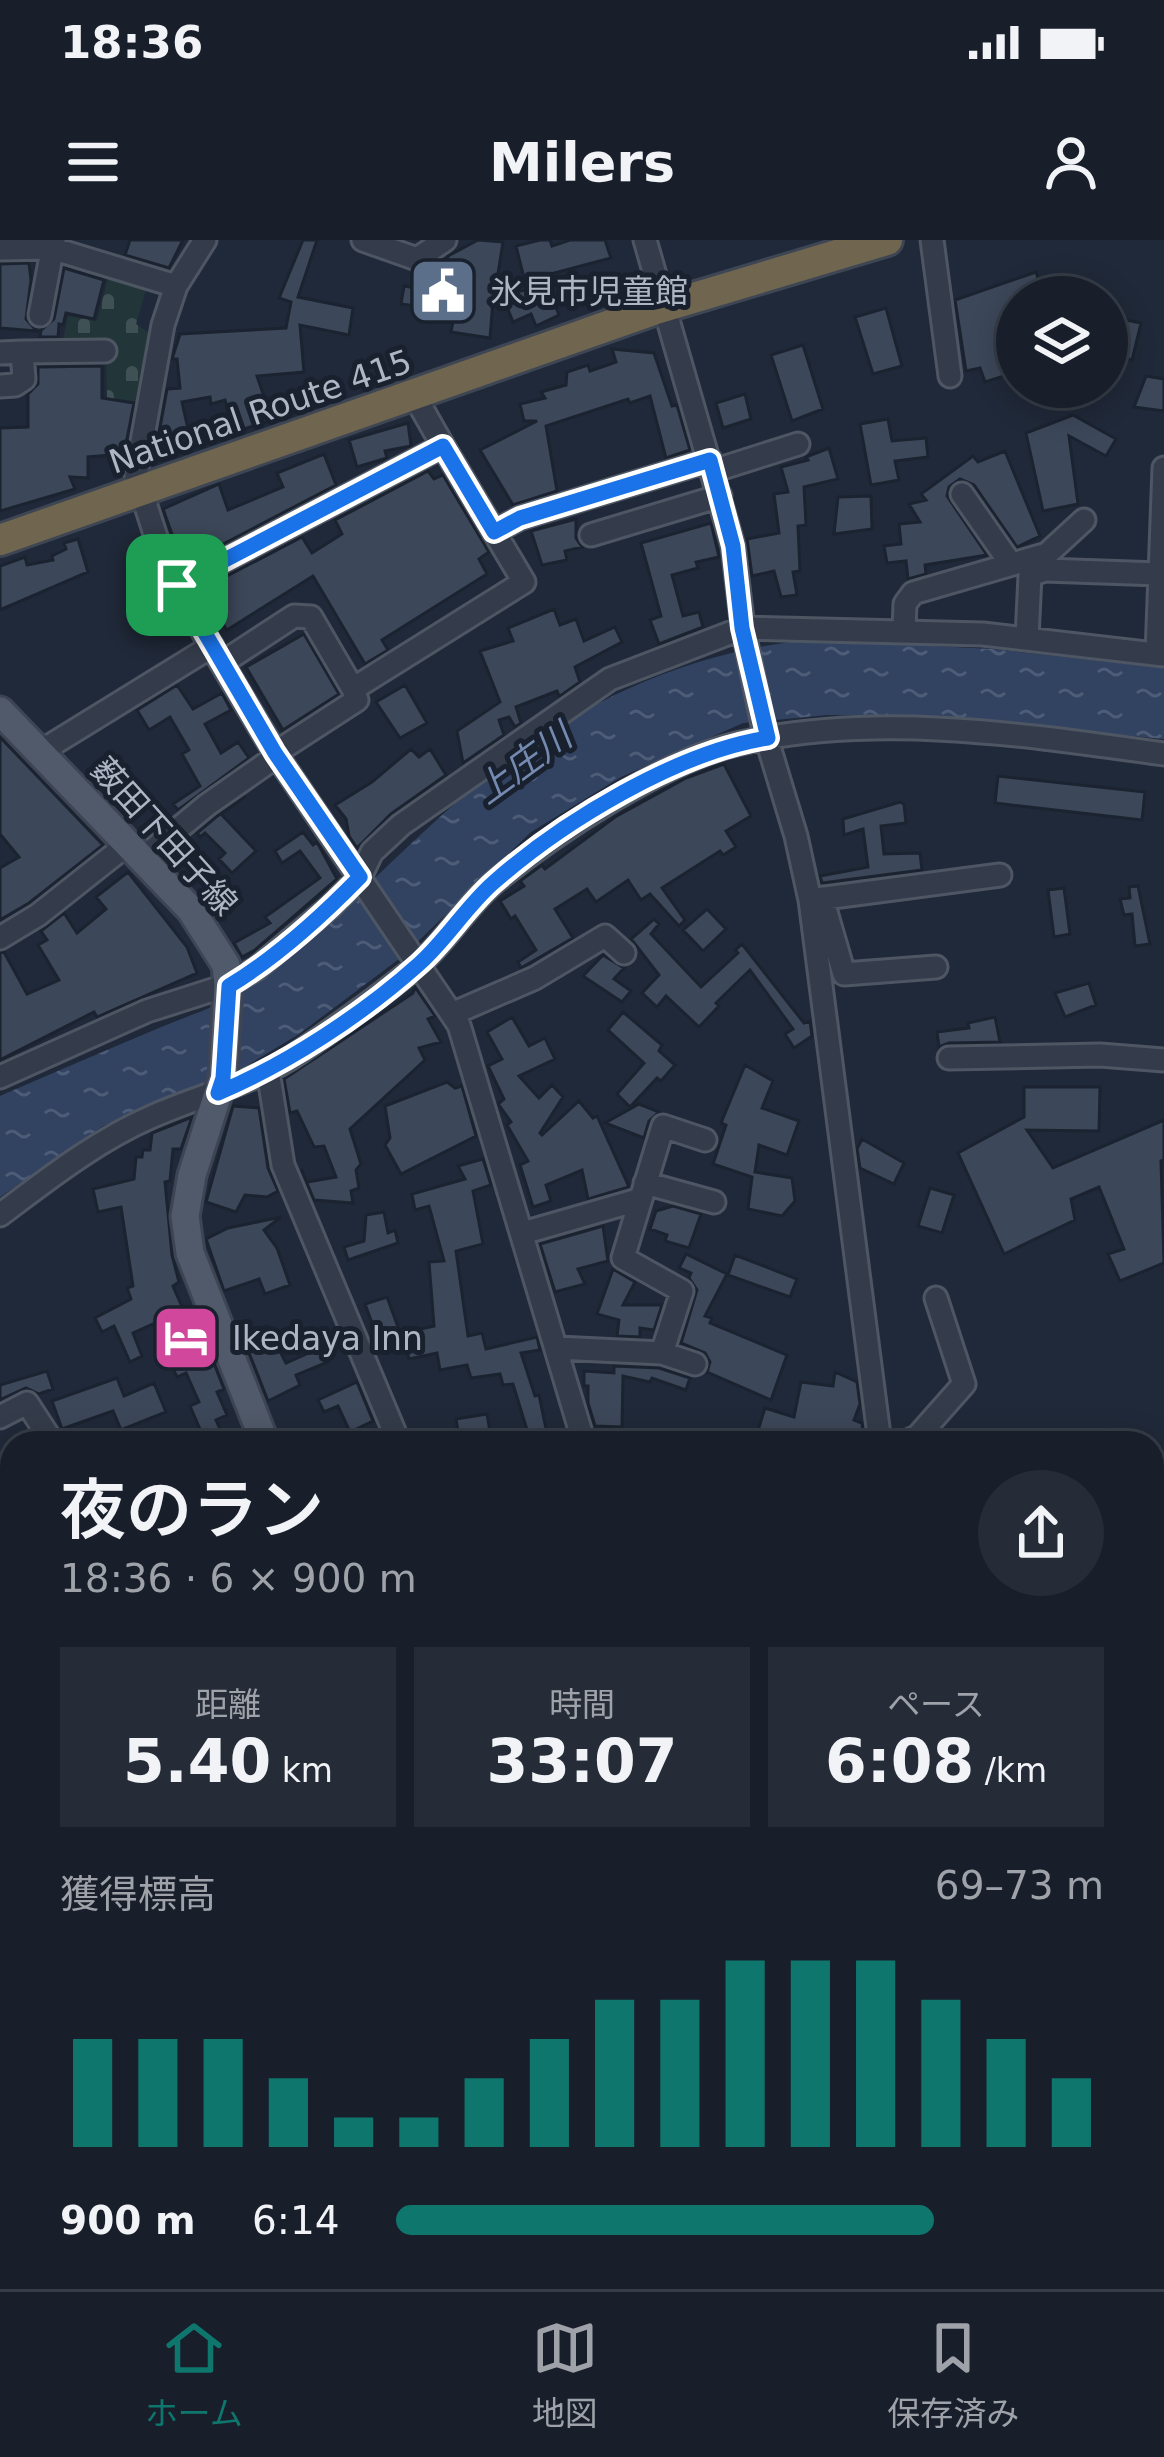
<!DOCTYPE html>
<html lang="ja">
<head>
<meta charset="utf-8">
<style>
	:root { --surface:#181f2b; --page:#252c37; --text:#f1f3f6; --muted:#9fa2a9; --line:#363d47; --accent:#0f766e }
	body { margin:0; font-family:"DejaVu Sans","Noto Sans JP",sans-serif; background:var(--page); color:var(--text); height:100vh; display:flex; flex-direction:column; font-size:45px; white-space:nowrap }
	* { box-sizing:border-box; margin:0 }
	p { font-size:39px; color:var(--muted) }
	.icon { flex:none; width:66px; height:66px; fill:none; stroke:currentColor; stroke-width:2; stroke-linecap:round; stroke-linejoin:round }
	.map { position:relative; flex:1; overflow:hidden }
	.drawer { position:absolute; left:0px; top:1191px; width:1164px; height:858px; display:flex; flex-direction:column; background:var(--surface); border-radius:36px 36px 0 0; box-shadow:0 6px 30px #0003,0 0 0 3px var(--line) }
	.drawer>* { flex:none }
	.controls { position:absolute; left:996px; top:36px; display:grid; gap:24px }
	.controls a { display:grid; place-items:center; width:132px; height:132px; border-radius:50%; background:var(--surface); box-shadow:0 6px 30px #0003,0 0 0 3px var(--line); font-size:60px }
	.pin { position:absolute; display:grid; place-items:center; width:102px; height:102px; color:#fff; margin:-51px; border-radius:24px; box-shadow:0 6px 18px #0006 }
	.round { display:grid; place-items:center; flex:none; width:126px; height:126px; border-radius:63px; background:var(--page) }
	.overview { display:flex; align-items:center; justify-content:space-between; height:204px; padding:0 60px }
	h1 { font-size:66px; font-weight:600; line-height:90px }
	.metrics { display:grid; grid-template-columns:repeat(3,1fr); gap:18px; height:204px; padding:12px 60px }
	.metrics div { display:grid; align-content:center; border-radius:0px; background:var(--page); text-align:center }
	.metrics b { font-size:60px; font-weight:600 }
	.metrics small { font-size:33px; font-weight:400 }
	.metrics p { font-size:33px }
	.chart { height:336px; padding:24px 60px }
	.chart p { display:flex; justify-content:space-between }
	.chart svg { width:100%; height:216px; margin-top:12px; stroke:var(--accent); stroke-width:6 }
	ul { padding:0 60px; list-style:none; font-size:39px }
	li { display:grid; grid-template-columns:192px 144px 1fr; align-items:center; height:90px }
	li i { height:30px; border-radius:15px; background:var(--accent) }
	.status { display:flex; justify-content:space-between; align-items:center; height:84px; padding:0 60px; background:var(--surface); direction:ltr }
	.status svg { height:33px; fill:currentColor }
	header { display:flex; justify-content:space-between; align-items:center; height:156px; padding:0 60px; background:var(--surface); font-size:54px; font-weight:600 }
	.menu { display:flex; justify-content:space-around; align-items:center; height:168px; border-top:3px solid var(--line); background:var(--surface); font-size:33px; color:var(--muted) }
	.menu a { display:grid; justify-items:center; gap:6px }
	.menu .current { color:var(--accent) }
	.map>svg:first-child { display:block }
	.forest { fill:url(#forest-crowns) }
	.cemetery { fill:url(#cemetery-stones) }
	.water { fill:url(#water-ripples) }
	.building { fill:#3c4759; stroke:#1b2330; stroke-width:3 }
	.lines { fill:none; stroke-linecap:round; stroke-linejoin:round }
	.minor-casing { stroke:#4e5664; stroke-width:27 }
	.major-casing { stroke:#3d4453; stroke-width:33 }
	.highway-casing { stroke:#3e4654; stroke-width:36 }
	.minor { stroke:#343b4a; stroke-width:21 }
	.major { stroke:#515a6a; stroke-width:27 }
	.highway { stroke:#706650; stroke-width:30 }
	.route-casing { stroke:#fff; stroke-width:24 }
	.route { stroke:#1a73e8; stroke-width:15 }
	.labels { text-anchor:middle; stroke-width:10; stroke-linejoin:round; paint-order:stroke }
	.poi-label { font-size:33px; fill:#aeb6c6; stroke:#19212e; text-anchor:start }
	.street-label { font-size:33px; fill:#aeb6c6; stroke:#19212e }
	.water-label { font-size:36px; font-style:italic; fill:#748ab0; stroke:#19212e }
</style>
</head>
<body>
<div class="status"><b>18:36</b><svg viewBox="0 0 49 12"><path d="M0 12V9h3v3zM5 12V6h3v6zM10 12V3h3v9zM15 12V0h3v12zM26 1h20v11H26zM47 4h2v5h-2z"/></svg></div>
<header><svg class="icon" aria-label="menu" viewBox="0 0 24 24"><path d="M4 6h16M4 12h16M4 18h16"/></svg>Milers<svg class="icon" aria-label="person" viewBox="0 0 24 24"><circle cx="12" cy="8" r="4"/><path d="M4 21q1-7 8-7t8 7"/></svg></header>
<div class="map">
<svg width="1164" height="2049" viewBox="0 0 1164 2049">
	<defs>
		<pattern id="forest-crowns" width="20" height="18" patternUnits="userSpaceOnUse" patternTransform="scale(3)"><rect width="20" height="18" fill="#22363a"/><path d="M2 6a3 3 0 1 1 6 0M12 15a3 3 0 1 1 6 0" fill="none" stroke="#405155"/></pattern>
		<pattern id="cemetery-stones" width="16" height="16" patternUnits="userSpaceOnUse" patternTransform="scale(3)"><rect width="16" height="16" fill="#22363a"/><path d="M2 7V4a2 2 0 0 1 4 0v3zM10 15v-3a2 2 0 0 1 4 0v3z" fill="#405155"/></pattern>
		<pattern id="water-ripples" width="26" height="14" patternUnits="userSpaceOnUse" patternTransform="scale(3)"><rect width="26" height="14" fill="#324362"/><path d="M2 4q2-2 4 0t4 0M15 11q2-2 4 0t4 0" fill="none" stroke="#4d5c77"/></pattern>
	</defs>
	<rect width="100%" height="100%" fill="#202939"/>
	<path class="forest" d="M12 1333V1946L0 1932V1339Z"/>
	<path class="cemetery" d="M110 31 148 43 136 84 149 93 139 162 107 158 106 109 62 106 68 76 97 81Z"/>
	<path class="water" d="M813 400 992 409 1164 428V499L925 476 827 475 743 483 621 537 531 592 403 716 299 794 248 825 103 886 0 957V856C53 833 106 810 159 788 189 775 225 765 251 746 326 689 391 620 461 558 560 471 682 410 813 400Z"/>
	<path class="building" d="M130 0H183L169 28 125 15Z
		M303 0H317L298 57 353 68 349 95 300 85 304 132 257 136 272 180 235 192 225 160 211 164 210 157 182 162 192 207 154 221 167 149 180 148 177 119H172L180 94 286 88 291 62 279 58Z
		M478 0 503 2 497 40 495 35 490 98 451 92 455 71 401 64 404 46 440 52 448 16Z
		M540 0H550L552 6 570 0H605L611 18 543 36 559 75 536 86 531 74 513 82 502 54 527 50 516 6Z
		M29 23 31 40 26 79 37 91 0 88V24Z
		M64 28 104 40 94 79 66 73 63 85 59 84 58 97H40L41 90 54 79Z
		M1036 32 1044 57H1017V132L985 142 980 128 966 131 955 60Z
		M886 68 902 126 873 134 855 77Z
		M1111 77 1141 83 1132 120 1108 114Z
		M803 105 823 169 792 181 771 115Z
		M612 109 654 113 672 166 677 165 690 210 666 218 650 156 630 163 628 159 546 186 557 251 513 265 480 210 537 181H524L520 164 545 158 541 152 566 145 567 132 588 125 590 131 616 122Z
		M102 126V158L134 163 124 214 88 217V238L70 237 75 249 0 271V188L28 187V154L38 144V127Z
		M1146 136 1164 139V171L1134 167Z
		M745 154 751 179 723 188 716 163Z
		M1073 175 1116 199 1106 216 1069 196 1078 264 1043 271 1026 193Z
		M888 179 892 201 926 198 928 217 895 221 899 240 871 245 860 184Z
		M408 183 411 206 385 211 387 218 357 227 349 200Z
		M829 208 838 239 804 247 806 285 798 286 800 331 793 332 797 355 781 357 774 331 752 336 747 299 779 293 774 254 788 252 781 227 808 220 806 217Z
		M1005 211 1040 296 1017 307 974 245 960 239 949 247 947 256 987 315 925 325 926 334 908 339 906 321 887 323 884 306 901 304 899 284 920 282 909 264 926 260 921 254 973 216 978 222Z
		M324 214 336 245 183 325 163 269 219 244 228 270 283 247 277 233Z
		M428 231 434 239 443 235 489 312 479 319 487 334 382 400 388 410 365 424 313 336 227 390 200 350 302 297 312 313 342 294 335 280Z
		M871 256 872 289 834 294 838 257Z
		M576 279V298L582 307 565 311 567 320 542 325 531 291Z
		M711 283 719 317 696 322 698 328 672 335 683 376 699 372 703 387 659 404 650 380 661 376 641 303Z
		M78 299 88 332 0 370V326L25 317 27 325 53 320 52 316 66 309 64 303Z
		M554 369 560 385 576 379 584 401 615 387 622 402 575 427 580 442 563 454 559 456 557 451 516 467 521 483 515 487 509 477 499 480 504 495 463 523 457 491 500 462 480 411 513 401 508 388Z
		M304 394 339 454 283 490 246 427Z
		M177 445 193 469 222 453 231 470 205 484 221 513 238 502 249 518 178 570 173 564 200 546 182 514 189 510 170 477 149 490 137 470Z
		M405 445 427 483 400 498 376 462Z
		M0 497 103 605 29 663 0 680V628L19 617 0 594Z
		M411 509 419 517 430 509 446 535 391 574 357 608 349 596 346 579 335 565 372 542Z
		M724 524 751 576 726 591 736 607 723 615 720 611 662 648 685 680 679 686 650 654 641 660 628 640 596 662 587 649 555 669 573 698 521 728 518 722 536 710 515 676 511 679 500 661 524 646 520 641 542 625 545 629 615 577 686 538Z
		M998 536 1145 552 1142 580 995 563Z
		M246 556 221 574 256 611 232 633 219 619 225 613 205 593 200 597 197 593 216 577Z
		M900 562 904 564 906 583 881 586 884 614 920 613 922 630 822 643 820 636 868 627 863 589 844 595 843 579Z
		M303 592 313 605 317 602 337 639 255 710 242 717 234 703 270 683 265 677 320 638 300 611 282 623 275 611Z
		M128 632 187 707 197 733 97 777 94 772 0 820V713L4 712 27 754 59 740 38 705 47 700 41 691 64 673 77 693 106 669 96 657Z
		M1138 646 1150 704 1135 706 1132 674 1124 675 1120 659 1130 658 1129 647Z
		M1064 648 1070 694 1054 697 1048 650Z
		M707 669 726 689 703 711 683 690Z
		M654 679 659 684 651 694 701 747 738 713 735 710 742 704 804 783 810 781 812 796 794 808 785 794 793 789 750 730 716 763 719 766 699 787 666 756 657 767 642 753 659 735 631 699Z
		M603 715 624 728 614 739 631 751 622 762 583 736Z
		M1089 743 1096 765 1065 777 1055 753Z
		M415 747 435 776 428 779 441 802 419 808 425 820 350 889 361 924 356 930 359 948 351 951 353 963 314 960 301 929 307 942 336 937 324 906 314 907 297 871 290 873 284 839 413 753Z
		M623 772 662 805 659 811 675 825 661 841 657 838 630 867 617 854 644 823 608 790Z
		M512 777 529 806 545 798 555 819 519 836 539 858 552 845 563 857 540 893 542 895 579 861 593 878 597 876 629 947 588 959 582 930 546 945 551 961 533 967 520 925 528 921 507 885 511 882 498 864 504 859 488 826 502 819 487 792Z
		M995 777 1000 802 949 803 939 807 937 792 969 788 968 783Z
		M745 825 773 841 762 868 799 881 787 915 759 905 755 932 792 938 795 961 782 976 748 969 752 937 713 924 726 885 721 883Z
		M447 842 455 848 462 846 476 896 401 934 385 905 390 898 385 866Z
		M1024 847H1100L1099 891 1027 890 1053 928 1164 880V919L1161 921 1164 1023 1120 1041 1108 1014 1124 1009 1099 947 1071 959 1075 980 1004 1014 958 913 1024 877Z
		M639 864 659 872 649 881 644 898 605 883Z
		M233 866 259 868 268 928 278 951 267 957 245 955 236 972 206 962Z
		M192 877 181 909H173L170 941 165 942 172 1015 179 1042 173 1046 183 1069 189 1105 206 1103 224 1149 217 1152 227 1175 216 1180 226 1203H206L190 1166 199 1162 186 1133 177 1137 153 1084 133 1093 142 1116 130 1122 114 1086 102 1092 95 1078 131 1059 127 1048 133 1046 121 967 98 972 93 949 134 939 136 917H142L143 910H150L152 893Z
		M862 899 904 923 894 944 860 928 857 909Z
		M483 919 491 945 473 951 483 1004 456 1011 468 1096 482 1093 486 1109 537 1097 540 1110 521 1113 535 1156 539 1155 549 1203H531L513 1144 503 1145 500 1134 471 1138 467 1125 440 1130 437 1113 409 1119 402 1093 434 1086 429 1022 444 1021 429 966 415 970 412 954 465 939 458 926Z
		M930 948 954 955 942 993 918 986Z
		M673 966 701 974 689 1008 665 1001 667 995 650 989 656 971Z
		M384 972 388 993 395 990 398 1003 348 1020 344 1007 364 1001 366 975Z
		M281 977 264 990 277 1008 290 1045 265 1054 259 1039 224 1051 206 999 228 988Z
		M603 986 608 1021 578 1029 585 1044 555 1052 540 1004Z
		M686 1014 727 1034 705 1076 712 1078 710 1083 787 1115 771 1160 707 1132 710 1122 705 1113 681 1103 697 1050 689 1038 691 1033 679 1028Z
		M735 1015 797 1039 790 1057 728 1035Z
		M613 1029 635 1042 623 1065H662L654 1090 640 1088V1097L617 1096 619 1080 597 1074Z
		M387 1057 402 1098 380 1105 365 1064Z
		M267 1086 286 1123 322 1107 328 1122 296 1135 300 1145 268 1161 242 1095Z
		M614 1126 659 1128 690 1138 686 1150 652 1138 650 1142 623 1136 622 1187 595 1186 588 1163V1146H584V1131L614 1133Z
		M47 1131 53 1149 39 1154 26 1148 0 1160V1145Z
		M835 1132 857 1142 860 1164 854 1180 862 1183 863 1192 859 1203 828 1193 823 1203H754L765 1168 794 1177 801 1142 833 1146Z
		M117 1138 124 1156 154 1143 166 1172 121 1190 113 1171 62 1189 52 1161Z
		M357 1142 373 1181 350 1192 338 1166 324 1172 318 1160Z
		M487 1174 492 1203H460L456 1179Z"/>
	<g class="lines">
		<defs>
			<path id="minor" d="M205 0 176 46 163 85 136 235 164 322 187 365 277 516 459 785 584 1203
				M363 0 417 19 445 0
				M645 0 733 306 743 388 764 490 796 596 810 660 880 1203
				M932 0 950 136
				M0 9 51 8 176 46
				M40 75 54 0
				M22 112 105 111
				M0 113 22 112 24 139 15 145 0 146
				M713 231 798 204
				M962 254 1011 324
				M494 292 520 278 710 220
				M591 295 720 256
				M177 345 443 206 414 155
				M904 389 905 364 913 353 1047 314 1084 280
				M1027 398 1030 335 1045 330 1159 334
				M1157 414 1164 228
				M222 423 294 376 311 377 353 449
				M40 512 212 406
				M275 513 357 460 353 449 524 342 443 206
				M143 618 207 565 277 516
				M822 658 844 734 936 727
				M810 660 1000 635
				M0 698 38 675 129 603
				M452 774 535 738 605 696 624 713
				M949 818 1100 815 1164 820
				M268 831 283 925 399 1203
				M0 837 147 771 228 745 256 729 330 667 360 637 372 612 401 585 610 439 743 388 983 394 1164 415
				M645 943 714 962
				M0 975C48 939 96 901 151 877 202 854 254 844 300 812 339 785 380 756 417 726 447 701 467 664 497 640 557 592 666 519 741 503 879 472 1026 495 1164 514
				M523 993 641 959
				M557 1108 662 1113 695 1124
				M662 1113 682 1051 623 1018 663 886 705 900
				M0 1177 27 1163 53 1203
				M904 1203 918 1196 964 1144 936 1058
				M0 1284 12 1303
				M0 1333 12 1328
				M0 1469 12 1482
				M1152 1514 1164 1512
				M0 1959 12 1973
				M67 2037 78 2049
				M438 2037 442 2049
				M877 2037 882 2049
				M1030 2037 1039 2049
				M0 2041 12 2036
				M495 2049 514 2037
				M1145 2049 1164 2039"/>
			<path id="major" d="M0 471 191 670 226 725 228 745 223 838 192 935 185 976 190 1013 265 1203
				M1152 1341 1164 1330
				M642 2037 648 2049"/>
			<path id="highway" d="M0 300 653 70 887 0"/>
		</defs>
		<use href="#minor" class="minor-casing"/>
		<use href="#major" class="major-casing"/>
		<use href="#highway" class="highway-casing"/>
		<use href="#minor" class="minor"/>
		<use href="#major" class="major"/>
		<use href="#highway" class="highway"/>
	</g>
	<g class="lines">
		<defs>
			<path id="route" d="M443 206 494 292 520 278 710 220 733 306 742 388 768 498C677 512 562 582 493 643 466 667 446 700 419 724 362 775 287 824 218 853L223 838 229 746C277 717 321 677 360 637L275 513 177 345Z"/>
		</defs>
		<use href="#route" class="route-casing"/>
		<use href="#route" class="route"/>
	</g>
	<defs>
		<symbol id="civic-square" viewBox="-11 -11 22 22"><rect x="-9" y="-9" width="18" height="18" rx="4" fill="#5c6f8a" stroke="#19212e"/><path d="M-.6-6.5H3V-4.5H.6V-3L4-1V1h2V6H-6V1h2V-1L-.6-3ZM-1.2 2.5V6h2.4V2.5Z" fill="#fff"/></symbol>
		<symbol id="hotel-square" viewBox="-11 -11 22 22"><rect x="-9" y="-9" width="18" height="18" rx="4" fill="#d1479c" stroke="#19212e"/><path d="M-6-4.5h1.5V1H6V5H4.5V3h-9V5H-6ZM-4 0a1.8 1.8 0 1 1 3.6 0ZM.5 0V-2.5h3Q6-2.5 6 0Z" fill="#fff"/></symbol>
	</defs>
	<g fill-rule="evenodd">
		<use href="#civic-square" x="405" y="13" width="76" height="76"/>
		<use href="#hotel-square" x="148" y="1060" width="76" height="76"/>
	</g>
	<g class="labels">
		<g class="poi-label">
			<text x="490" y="63">氷見市児童館</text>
			<text x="232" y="1110">Ikedaya Inn</text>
		</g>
		<g class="street-label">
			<text transform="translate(260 171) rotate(-19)" y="12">National Route 415</text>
			<text transform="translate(165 596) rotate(48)" y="12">薮田下田子線</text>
		</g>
		<g class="water-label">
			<text transform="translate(523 523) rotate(-36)" y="13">上庄川</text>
		</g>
	</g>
</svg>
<div class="controls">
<a><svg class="icon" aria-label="layers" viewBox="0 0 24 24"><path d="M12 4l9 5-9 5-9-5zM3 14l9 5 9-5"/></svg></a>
</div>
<div class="pin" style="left:177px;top:345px;background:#1e9e55"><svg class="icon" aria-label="arrive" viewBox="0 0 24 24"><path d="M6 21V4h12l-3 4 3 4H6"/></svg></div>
<section class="drawer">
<div class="overview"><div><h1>夜のラン</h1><p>18:36 · 6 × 900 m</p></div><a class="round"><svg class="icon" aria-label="share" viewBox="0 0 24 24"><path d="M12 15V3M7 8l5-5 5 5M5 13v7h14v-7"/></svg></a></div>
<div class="metrics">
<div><p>距離</p><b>5.40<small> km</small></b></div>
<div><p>時間</p><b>33:07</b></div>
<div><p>ペース</p><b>6:08<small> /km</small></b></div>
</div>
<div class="chart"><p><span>獲得標高</span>69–73 m</p>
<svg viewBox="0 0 160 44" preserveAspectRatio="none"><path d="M5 44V22M15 44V22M25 44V22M35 44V30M45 44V38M55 44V38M65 44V30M75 44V22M85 44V14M95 44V14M105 44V6M115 44V6M125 44V6M135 44V14M145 44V22M155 44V30"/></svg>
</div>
<ul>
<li><b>900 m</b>6:14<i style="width:76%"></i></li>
</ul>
</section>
</div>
<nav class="menu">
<a class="current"><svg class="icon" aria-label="home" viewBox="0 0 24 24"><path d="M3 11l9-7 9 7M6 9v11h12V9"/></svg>ホーム</a>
<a><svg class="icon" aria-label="map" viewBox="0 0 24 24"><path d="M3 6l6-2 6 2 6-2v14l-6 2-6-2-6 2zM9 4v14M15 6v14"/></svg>地図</a>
<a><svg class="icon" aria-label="saved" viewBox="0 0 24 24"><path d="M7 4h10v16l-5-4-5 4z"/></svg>保存済み</a>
</nav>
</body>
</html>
